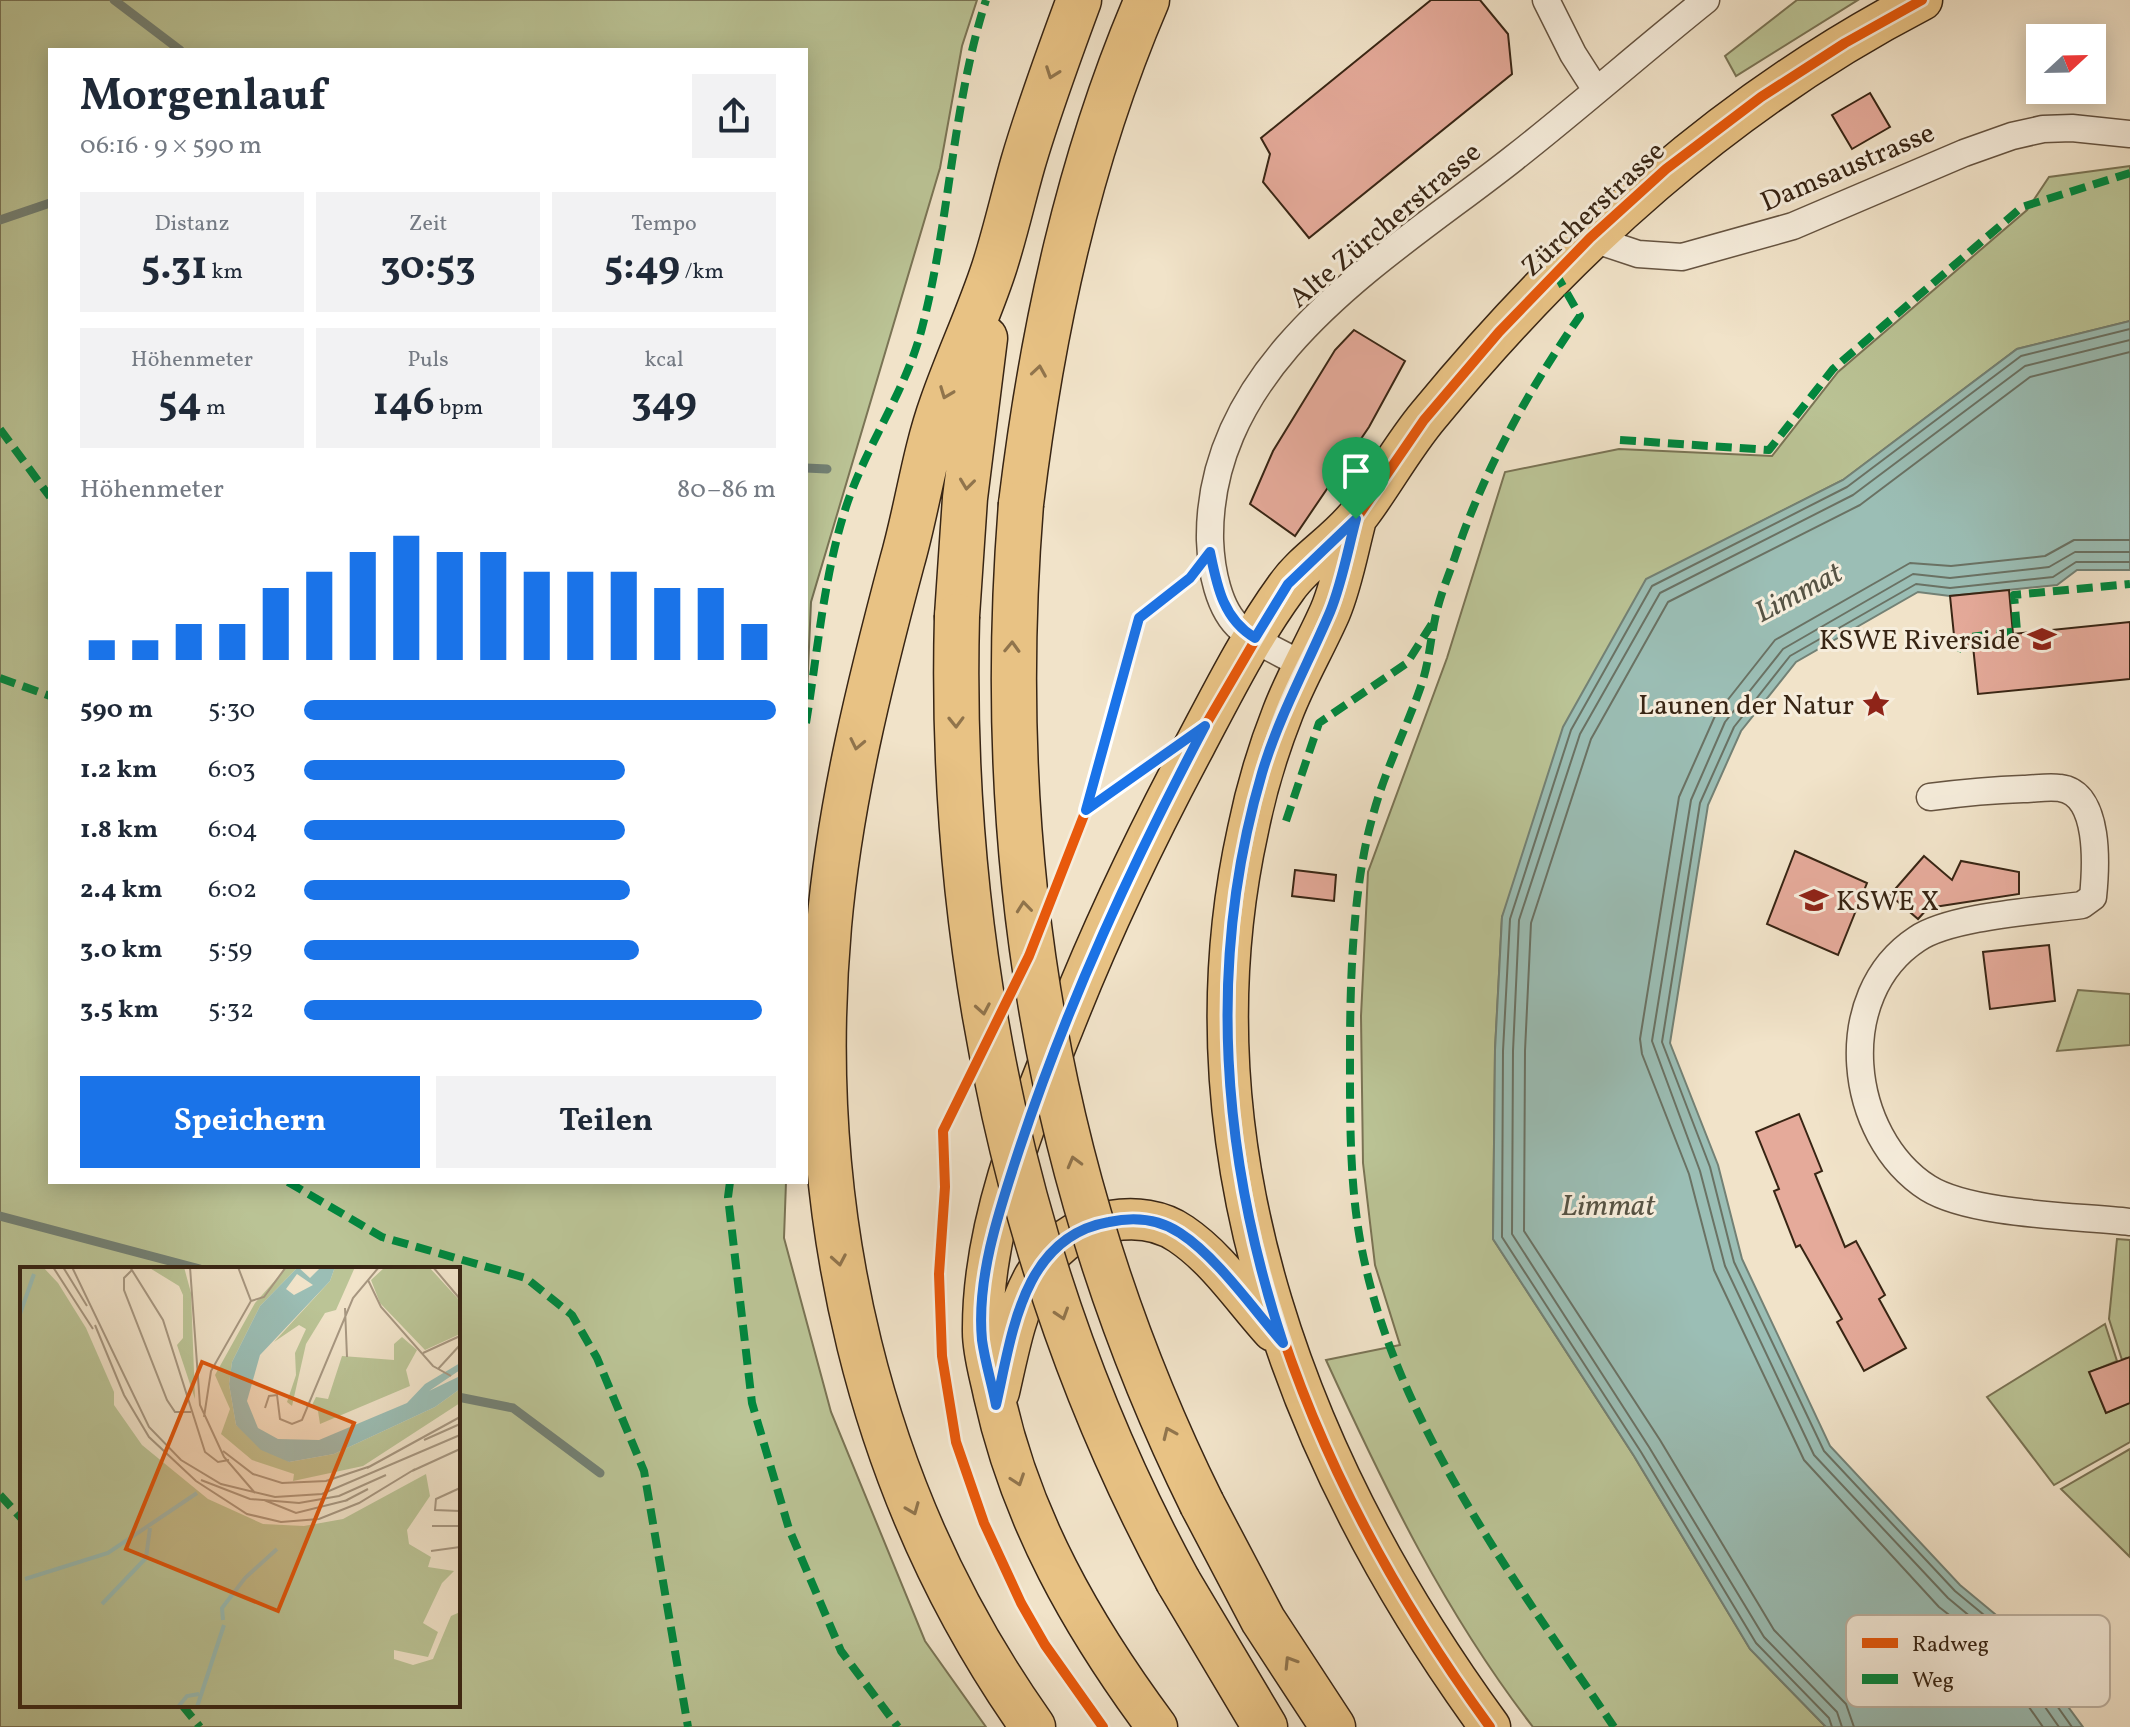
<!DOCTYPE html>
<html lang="de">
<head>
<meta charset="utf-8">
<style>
	:root { --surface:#fff; --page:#f2f2f3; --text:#1f2937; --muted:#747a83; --accent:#1a73e8 }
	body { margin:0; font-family:Vollkorn,serif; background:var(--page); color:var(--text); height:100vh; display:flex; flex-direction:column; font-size:30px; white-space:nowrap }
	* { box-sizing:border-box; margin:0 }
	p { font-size:26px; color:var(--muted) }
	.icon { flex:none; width:44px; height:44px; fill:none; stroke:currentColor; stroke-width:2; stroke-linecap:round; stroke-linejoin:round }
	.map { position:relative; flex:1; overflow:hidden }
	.sheet { position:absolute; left:48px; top:48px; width:760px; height:1136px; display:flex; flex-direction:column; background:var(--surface); border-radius:0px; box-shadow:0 4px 20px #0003 }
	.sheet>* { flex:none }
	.needle { width:52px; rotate:68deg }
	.tools { position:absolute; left:2026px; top:24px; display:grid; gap:16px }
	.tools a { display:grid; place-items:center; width:80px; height:80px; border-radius:0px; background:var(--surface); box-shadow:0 4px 20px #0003; font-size:40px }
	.pin { position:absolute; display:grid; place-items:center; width:68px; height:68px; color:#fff; margin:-82px -34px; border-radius:50% 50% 50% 0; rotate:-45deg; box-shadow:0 0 8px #0007 }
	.pin .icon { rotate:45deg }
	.round { display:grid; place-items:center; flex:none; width:84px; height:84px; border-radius:0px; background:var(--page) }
	.overview { display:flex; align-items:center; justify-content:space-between; height:136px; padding:0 32px }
	h1 { font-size:44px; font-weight:700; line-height:60px }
	.metrics { display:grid; grid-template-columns:repeat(3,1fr); gap:12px; height:136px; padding:8px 32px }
	.metrics div { display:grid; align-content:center; border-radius:0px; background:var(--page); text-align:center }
	.metrics b { font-size:40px; font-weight:700 }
	.metrics small { font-size:22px; font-weight:400 }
	.metrics p { font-size:22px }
	.chart { height:224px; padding:16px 32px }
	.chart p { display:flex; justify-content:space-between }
	.chart svg { width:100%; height:144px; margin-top:8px; stroke:var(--accent); stroke-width:6 }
	.cta { display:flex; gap:16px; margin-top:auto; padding:16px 32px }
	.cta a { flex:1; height:92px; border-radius:0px; background:var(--accent); color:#fff; font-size:32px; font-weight:700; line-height:92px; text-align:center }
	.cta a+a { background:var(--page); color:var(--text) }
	ul { padding:0 32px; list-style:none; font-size:26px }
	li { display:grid; grid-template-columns:128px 96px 1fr; align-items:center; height:60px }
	li i { height:20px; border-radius:10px; background:var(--accent) }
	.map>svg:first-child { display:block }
	.green { fill:#bbc496; stroke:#7a7455; stroke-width:2; fill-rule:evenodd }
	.water { fill:#9bbeb5; stroke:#738175; stroke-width:2 }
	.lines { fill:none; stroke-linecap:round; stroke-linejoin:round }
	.shore { stroke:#6a7264; stroke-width:2 }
	.stream { stroke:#738175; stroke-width:9 }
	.building { fill:#e5aa9a; stroke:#382514; stroke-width:2 }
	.minor-casing { stroke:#665441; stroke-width:29 }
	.primary-casing { stroke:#382514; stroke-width:43 }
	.motorway-casing { stroke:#382514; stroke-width:47 }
	.minor { stroke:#f6eddc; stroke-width:26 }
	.primary { stroke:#e8c284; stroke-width:40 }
	.motorway { stroke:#e8c284; stroke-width:44 }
	.motorway-bridge-casing { stroke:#382514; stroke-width:47; stroke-linecap:butt }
	.motorway-bridge { stroke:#e8c284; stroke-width:44 }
	.quiet { stroke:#00873e; stroke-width:8; stroke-dasharray:16 8; stroke-linecap:butt }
	.cycleway-casing { stroke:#f6eddc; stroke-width:15 }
	.cycleway { stroke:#e8590c; stroke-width:10 }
	.oneway { stroke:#90744c }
	.route-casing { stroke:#fff; stroke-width:16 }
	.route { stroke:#1a73e8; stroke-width:10 }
	.labels { text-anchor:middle; stroke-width:6; stroke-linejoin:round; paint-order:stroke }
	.street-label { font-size:28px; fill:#382514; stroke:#f6eddc }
	.poi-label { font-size:28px; fill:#382514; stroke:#f6eddc; text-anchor:end }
	.water-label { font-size:30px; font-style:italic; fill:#565344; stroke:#f6eddc }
	.inset-river { fill:none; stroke:#9bbeb5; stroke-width:4 }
	.inset-road { fill:none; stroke:#a79781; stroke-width:2 }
	.view { fill:#df560c; fill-opacity:0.15; stroke:#df560c; stroke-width:4 }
	.inset-edge { fill:none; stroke:#382514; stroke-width:4 }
	.key { fill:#f6eddc; stroke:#bdb1a0; stroke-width:2 }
	.key-label { font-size:22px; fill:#382514 }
</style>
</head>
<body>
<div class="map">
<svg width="2130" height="1727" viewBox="0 0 2130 1727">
	<rect width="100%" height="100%" fill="#f1e3c9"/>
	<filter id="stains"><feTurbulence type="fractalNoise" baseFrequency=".0025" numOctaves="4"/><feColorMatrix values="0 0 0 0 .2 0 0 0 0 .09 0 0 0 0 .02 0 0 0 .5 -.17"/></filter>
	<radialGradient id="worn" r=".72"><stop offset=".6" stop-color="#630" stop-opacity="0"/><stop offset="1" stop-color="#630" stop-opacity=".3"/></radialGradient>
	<path class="green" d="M0 0H977L962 46 940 168 811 602 806 715V50H50V1182H786L784 1238 831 1412 925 1641 986 1727H0ZM22 1269H458V1705H22Z
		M1797 0H1858L1736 76 1725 56Z
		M2130 166V321L2017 349 1843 480 1646 580 1502 917 1495 1050 1493 1239 1634 1456 1750 1649 1826 1727H1533C1446 1615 1385 1489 1326 1360L1400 1345 1375 1265 1363 1163 1361 1016 1368 872 1447 658 1505 472 1619 449 1772 456 1838 372 2027 210 2049 177Z
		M2078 990 2130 994V1045L2057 1051Z
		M2117 1239 2130 1240V1367L2126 1358 2122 1360 2109 1319Z
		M2105 1324 2117 1361 2090 1372 2106 1413 2130 1403V1442L2054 1485 1987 1397Z
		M2130 1449V1557L2061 1489Z"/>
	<path class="water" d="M2130 321V570H2077L2057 585 1950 596 1918 592 1796 662 1741 731 1708 805 1670 1043 1718 1165 1742 1259 1830 1446 1960 1585 2013 1629 2052 1624 2063 1638 2053 1653 2033 1659 2083 1727H1826L1750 1649 1634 1456 1493 1239 1495 1050 1502 917 1563 727 1646 579 1843 480 2017 349Z"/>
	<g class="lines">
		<path class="shore" d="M1832 1727 1829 1718 1756 1643 1641 1452 1502 1237 1503 1051 1510 919 1571 730 1652 586 1847 487 2021 356 2130 329
			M1842 1727 1837 1712 1764 1637 1649 1447 1512 1234 1513 1051 1519 920 1580 734 1660 593 1853 495 2025 366 2130 340
			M1854 1727 1846 1704 1774 1630 1660 1440 1524 1231 1525 1051 1531 923 1591 739 1668 602 1860 505 2030 377 2130 352
			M2043 1727 2008 1677 2003 1657 1939 1607 1804 1460 1714 1270 1689 1174 1642 1054 1640 1039 1679 797 1715 716 1775 640 1910 563 1951 566 2045 556 2074 540H2130
			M2059 1727 2018 1668 2017 1648 2002 1643 1948 1598 1814 1455 1725 1266 1700 1171 1652 1041 1691 800 1725 722 1783 649 1913 574 1950 578 2049 567 2075 552H2130
			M2072 1727 2026 1662 2030 1652 2049 1645 2052 1639 2050 1634H2007L1955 1591 1824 1451 1734 1262 1710 1167 1662 1042 1700 803 1734 727 1790 656 1916 584 1950 588 2053 577 2076 562H2130"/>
		<path class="stream" d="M114 0 180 50
			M0 220 50 203
			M806 468 827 469
			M0 1216 200 1269
			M458 1397 513 1408 600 1473"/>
	</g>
	<path class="building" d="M1431 0H1480L1508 34 1512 74 1309 238 1263 182 1270 154 1261 138Z
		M1870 93 1890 127 1852 149 1832 115Z
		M1354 330 1405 361 1369 427 1295 536 1250 504 1273 451 1335 350Z
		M2009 590 2013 634 2130 622V679L1978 694 1973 646 1955 645 1950 596Z
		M1795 851 1867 883 1838 955 1767 924Z
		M1924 856 1952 880 1961 861 2019 872V894L1928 908 1918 919 1890 895Z
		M1295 870 1336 875 1334 901 1292 896Z
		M2049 945 2055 1001 1990 1009 1983 952Z
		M1799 1114 1822 1171 1815 1174 1845 1247 1856 1241 1885 1295 1879 1299 1906 1348 1864 1371 1837 1322 1842 1319 1800 1245 1796 1247 1774 1191 1779 1189 1756 1132Z
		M2130 1357V1403L2106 1413 2089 1372Z"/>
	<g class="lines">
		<defs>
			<path id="minor" d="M1546 0 1573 54 1596 90
				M1590 238 1638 254 1682 257 1793 226 1964 153 2012 136 2043 129 2072 128 2130 134
				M1304 666C1284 654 1258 644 1241 629 1218 610 1211 568 1210 540 1207 359 1390 256 1514 158 1579 107 1641 52 1706 0
				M1930 797C1961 793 1991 790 2023 789 2034 789 2048 786 2060 788 2101 793 2096 868 2093 897L2082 905C2039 911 1951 916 1917 939 1832 995 1847 1136 1928 1188 1971 1215 2078 1216 2130 1222"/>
			<path id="primary" d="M1356 519C1348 549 1342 584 1330 612 1315 646 1296 678 1283 712 1268 750 1256 790 1248 830 1177 1152 1302 1469 1490 1727
				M999 1392C1015 1323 1027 1236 1111 1221 1135 1217 1161 1220 1181 1234 1218 1259 1243 1298 1273 1331
				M1157 1727C1082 1626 1021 1519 994 1395 990 1375 983 1353 983 1332 982 1223 1028 1114 1068 1015 1105 922 1148 833 1195 745 1223 692 1251 636 1286 588 1306 559 1340 541 1361 512 1384 481 1403 446 1428 416 1567 247 1727 101 1922 0"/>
			<path id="motorway" d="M1021 504C1042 331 1078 161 1147 0
				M957 616 965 498 985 338
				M1202 1504 1263 1620 1333 1727
				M1178 1581 1265 1727
				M1033 1727C867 1493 804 1209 829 926 840 802 870 682 902 562 917 510 924 454 942 404 958 358 979 314 994 268 1005 234 1013 198 1023 163 1039 108 1059 54 1079 0"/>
		</defs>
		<use href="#minor" class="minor-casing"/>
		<use href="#primary" class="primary-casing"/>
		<use href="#motorway" class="motorway-casing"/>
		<use href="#minor" class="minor"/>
		<use href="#primary" class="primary"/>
		<use href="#motorway" class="motorway"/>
		<defs>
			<path id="motorway-bridge" d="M1021 504C993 853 1046 1188 1202 1504
				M957 616C948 949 1018 1287 1178 1581"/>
		</defs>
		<use href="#motorway-bridge" class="motorway-bridge-casing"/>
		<use href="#motorway-bridge" class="motorway-bridge"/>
		<path class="quiet" d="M1555 272 1580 316C1528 390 1482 474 1454 560 1447 579 1439 599 1435 619 1430 642 1429 663 1421 686 1406 729 1385 770 1373 815 1353 884 1350 979 1350 1051 1350 1121 1349 1196 1365 1264 1403 1433 1519 1586 1614 1727
			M0 429 50 497
			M1620 440 1769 450 1833 369 2022 207 2130 173
			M1957 651 1963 638 2017 631 2014 595 2130 584
			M0 678 50 696
			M806 723C818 650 824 571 848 501 869 441 906 390 922 328 950 220 952 106 986 0
			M1286 821 1319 723 1407 663 1433 622
			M288 1182 382 1237 526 1278 572 1315 597 1358 644 1471 688 1727
			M730 1182 728 1197 752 1403 789 1529 841 1651 898 1727
			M0 1495 22 1519
			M182 1705 200 1727"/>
		<defs>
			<path id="cycleway" d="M1356 519C1348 549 1342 584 1330 612 1315 646 1296 678 1283 712 1268 750 1256 790 1248 830 1177 1152 1302 1469 1490 1727
				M1086 810 1205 726 1288 584 1356 519 1424 420 1499 332 1590 238 1666 169 1761 97 1845 43 1922 0
				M1103 1727 1045 1645 1021 1603 984 1523 956 1442 942 1356 939 1274 945 1187 943 1131 1029 956 1086 810 1139 618 1190 578 1210 552"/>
		</defs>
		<use href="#cycleway" class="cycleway-casing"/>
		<use href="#cycleway" class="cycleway"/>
	</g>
	<defs><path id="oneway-chevron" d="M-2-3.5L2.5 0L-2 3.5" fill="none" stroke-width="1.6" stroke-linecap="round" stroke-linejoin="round" transform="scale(2)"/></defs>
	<g class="oneway">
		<use href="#oneway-chevron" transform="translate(1052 73) rotate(110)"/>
		<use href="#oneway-chevron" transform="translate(1039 371) rotate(-81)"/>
		<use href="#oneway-chevron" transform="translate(946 393) rotate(111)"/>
		<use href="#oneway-chevron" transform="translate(967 484) rotate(97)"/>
		<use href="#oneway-chevron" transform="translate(1012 647) rotate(-88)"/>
		<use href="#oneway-chevron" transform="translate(956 722) rotate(89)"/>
		<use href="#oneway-chevron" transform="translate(857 744) rotate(102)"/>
		<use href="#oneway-chevron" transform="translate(1024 907) rotate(-96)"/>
		<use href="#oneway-chevron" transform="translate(983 1009) rotate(80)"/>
		<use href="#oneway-chevron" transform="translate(1074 1162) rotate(-105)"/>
		<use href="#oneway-chevron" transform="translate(839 1260) rotate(80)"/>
		<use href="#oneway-chevron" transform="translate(1062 1314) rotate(72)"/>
		<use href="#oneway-chevron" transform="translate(1169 1433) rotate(-114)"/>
		<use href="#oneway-chevron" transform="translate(1018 1480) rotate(71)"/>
		<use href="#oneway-chevron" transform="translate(913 1509) rotate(68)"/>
		<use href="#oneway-chevron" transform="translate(1290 1662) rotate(-122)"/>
	</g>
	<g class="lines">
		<defs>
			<path id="route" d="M1356 519C1348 549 1342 583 1330 612 1307 666 1279 716 1262 773 1206 963 1222 1158 1283 1343 1253 1309 1217 1257 1180 1233 1159 1219 1133 1217 1109 1222 1022 1237 1012 1335 996 1405 992 1384 985 1362 982 1340 976 1277 1000 1208 1019 1150 1068 1002 1132 864 1205 726L1086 810 1139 618 1190 578 1210 552C1217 586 1223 619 1255 638L1288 584Z"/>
		</defs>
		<use href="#route" class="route-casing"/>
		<use href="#route" class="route"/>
	</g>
	<defs>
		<symbol id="school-bare" viewBox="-9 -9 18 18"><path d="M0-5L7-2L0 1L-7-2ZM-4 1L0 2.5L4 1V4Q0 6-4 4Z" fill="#8f2418" stroke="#f6eddc" stroke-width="2.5" paint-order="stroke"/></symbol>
		<symbol id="sight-bare" viewBox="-9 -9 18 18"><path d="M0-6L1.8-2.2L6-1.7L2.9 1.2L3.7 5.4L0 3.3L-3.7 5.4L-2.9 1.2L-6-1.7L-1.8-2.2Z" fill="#8f2418" stroke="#f6eddc" stroke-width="2.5" paint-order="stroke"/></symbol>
	</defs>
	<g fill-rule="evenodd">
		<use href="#school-bare" x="2022" y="619" width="40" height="40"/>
		<use href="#sight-bare" x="1856" y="684" width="40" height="40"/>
		<use href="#school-bare" x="1794" y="880" width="40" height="40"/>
	</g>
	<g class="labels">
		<g class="street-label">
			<text transform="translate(1847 166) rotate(-23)" y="10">Damsaustrasse</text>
			<text transform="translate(1592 208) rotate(-43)" y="10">Zürcherstrasse</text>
			<text transform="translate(1384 224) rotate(-40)" y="10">Alte Zürcherstrasse</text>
		</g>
		<g class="poi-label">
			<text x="2020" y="649">KSWE Riverside</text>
			<text x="1854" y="714">Launen der Natur</text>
			<text x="1836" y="910" text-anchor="start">KSWE X</text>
		</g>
		<g class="water-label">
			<text transform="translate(1798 592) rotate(-28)" y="10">Limmat</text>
			<text x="1608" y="1215">Limmat</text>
		</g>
	</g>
	<g transform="translate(20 1267)">
		<rect width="440" height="440" fill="#f1e3c9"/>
		<path d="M0 0H23L38 16 66 61 94 125V138L122 178 188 232 243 257 284 259 323 252 406 207 410 229 387 263 389 277 411 290 408 300 434 304 422 316 403 356 418 365 408 390 374 383V392L393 398 413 392 431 349 440 345V440H0ZM128 0H164L171 26 175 132 157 78 163 71V28L159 19ZM278 0 240 39 212 95 209 117 216 158 269 195 314 187 415 140 440 122V136L343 199 273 214 274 207 232 193 201 167 210 142 195 108 235 36 266 1ZM315 0H335L316 43 305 46 286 77 272 139 267 135 276 108 275 86 286 62 279 58 254 75 310 14ZM365 0H409L440 34V67L405 83 360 36 351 13ZM382 70 397 83 386 103 390 119 300 157 298 144 291 140 296 130 308 132 322 89 374 93V77Z" fill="#bbc496"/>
		<path d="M278 0 290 11 301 0H315L310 14 240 88 227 134 238 161 258 172 299 173 387 136 405 117 440 96V103L409 124 440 109V122L415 140 314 187 269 195 241 183 216 158 209 117 212 95 240 39ZM277 7 293 18 274 28 266 22Z" fill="#9bbeb5" fill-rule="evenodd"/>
		<path class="inset-river" d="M0 47 14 7M5 312 88 286 177 226M82 337 126 291 130 261M203 353 202 341 225 311 257 282M158 440 167 429 179 427M177 440 204 358"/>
		<path class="inset-road" d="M33 0 73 62M43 0 67 39M52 0 129 160 161 193 201 217 255 230 302 227 440 168M110 0 143 53 185 185 198 195 209 193M170 0 180 138 204 190 235 226M413 0 440 32M112 3 104 11V23L147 133 155 145H171M348 13 361 40 413 99 431 109M231 34 244 30 266 0M325 41 327 90M75 58 104 128 129 170 176 214 227 247 261 255 299 252 339 236 395 202M403 86 440 69M418 102 440 78M245 141 249 129 257 128 260 152 272 157 282 153 333 31 359 0M184 150 191 104 231 34 218 0M404 173 440 157M203 184 233 207 262 216 306 214 351 199M347 201 440 150M392 204 440 182M181 213 230 232 279 236 319 229 366 208M440 221 416 232 415 243 440 244M244 233 276 246 328 233M325 234 348 222M412 259H440M411 284 440 280"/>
		<path class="view" d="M182 95 334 156 258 344 106 282Z"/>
		<rect width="440" height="440" class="inset-edge"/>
	</g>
	<rect x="1846" y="1615" width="264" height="92" rx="12" class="key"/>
	<rect x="1862" y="1638" width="36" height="10" fill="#e8590c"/>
	<rect x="1862" y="1674" width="36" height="10" fill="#00873e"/>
	<g class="key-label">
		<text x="1912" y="1651">Radweg</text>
		<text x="1912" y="1687">Weg</text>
	</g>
	<rect width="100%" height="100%" filter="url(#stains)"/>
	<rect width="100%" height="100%" fill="url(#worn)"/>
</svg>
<div class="tools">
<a><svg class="needle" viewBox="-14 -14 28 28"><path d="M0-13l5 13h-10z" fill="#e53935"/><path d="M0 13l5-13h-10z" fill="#747a83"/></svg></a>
</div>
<div class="pin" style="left:1356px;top:519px;background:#1e9e55"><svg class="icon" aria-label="arrive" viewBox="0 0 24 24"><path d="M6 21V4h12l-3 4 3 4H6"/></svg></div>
<section class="sheet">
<div class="overview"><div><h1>Morgenlauf</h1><p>06:16 · 9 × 590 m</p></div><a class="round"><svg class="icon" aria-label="share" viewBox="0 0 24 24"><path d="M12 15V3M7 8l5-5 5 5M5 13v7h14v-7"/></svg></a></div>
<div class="metrics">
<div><p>Distanz</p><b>5.31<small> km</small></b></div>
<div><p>Zeit</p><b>30:53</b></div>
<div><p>Tempo</p><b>5:49<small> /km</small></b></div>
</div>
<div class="metrics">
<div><p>Höhenmeter</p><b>54<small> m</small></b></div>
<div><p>Puls</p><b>146<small> bpm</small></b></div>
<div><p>kcal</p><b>349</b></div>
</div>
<div class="chart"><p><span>Höhenmeter</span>80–86 m</p>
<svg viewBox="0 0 160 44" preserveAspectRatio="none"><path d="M5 44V38M15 44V38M25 44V33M35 44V33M45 44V22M55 44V17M65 44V11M75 44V6M85 44V11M95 44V11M105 44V17M115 44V17M125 44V17M135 44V22M145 44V22M155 44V33"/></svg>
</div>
<ul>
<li><b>590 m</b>5:30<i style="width:100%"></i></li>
<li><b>1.2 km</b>6:03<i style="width:68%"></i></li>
<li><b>1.8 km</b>6:04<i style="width:68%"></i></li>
<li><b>2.4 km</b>6:02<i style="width:69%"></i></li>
<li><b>3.0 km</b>5:59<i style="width:71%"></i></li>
<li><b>3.5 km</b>5:32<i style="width:97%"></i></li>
</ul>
<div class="cta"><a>Speichern</a><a>Teilen</a></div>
</section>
</div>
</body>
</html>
